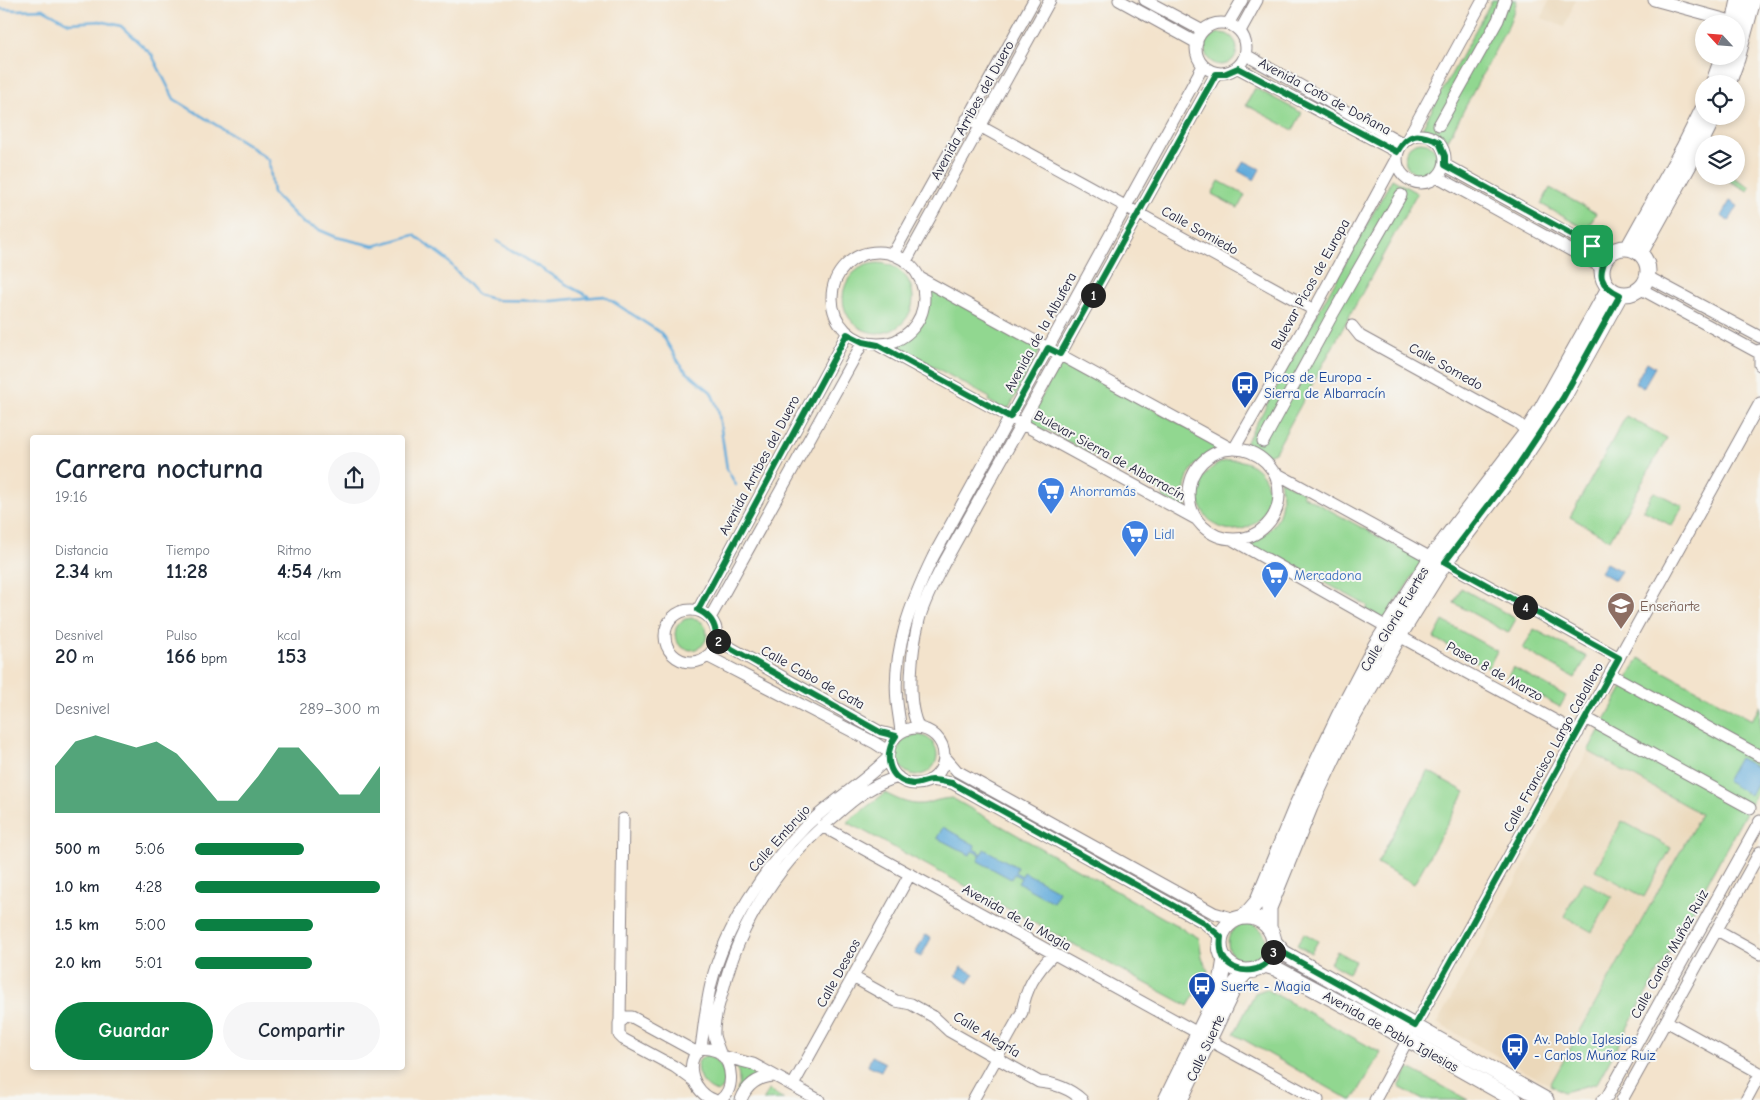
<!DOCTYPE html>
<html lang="es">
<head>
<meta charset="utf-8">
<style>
	:root { --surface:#fff; --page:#f6f6f7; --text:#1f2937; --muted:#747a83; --accent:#0b8043 }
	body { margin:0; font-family:"Comic Neue",sans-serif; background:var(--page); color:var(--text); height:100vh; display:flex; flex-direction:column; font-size:19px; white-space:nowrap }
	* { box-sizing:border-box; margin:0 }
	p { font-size:16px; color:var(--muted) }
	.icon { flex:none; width:28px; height:28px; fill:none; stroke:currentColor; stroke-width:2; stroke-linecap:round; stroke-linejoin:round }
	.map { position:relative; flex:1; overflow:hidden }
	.details { position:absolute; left:30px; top:435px; width:375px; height:635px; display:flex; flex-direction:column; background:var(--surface); border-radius:5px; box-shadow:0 2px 8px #0003 }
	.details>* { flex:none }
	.needle { width:32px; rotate:296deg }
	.buttons { position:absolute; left:1695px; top:15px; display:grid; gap:10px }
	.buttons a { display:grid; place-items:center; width:50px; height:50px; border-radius:50%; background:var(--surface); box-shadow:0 2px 8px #0003; font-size:25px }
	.pin { position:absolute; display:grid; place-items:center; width:42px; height:42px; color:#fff; margin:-21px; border-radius:10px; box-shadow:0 2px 8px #0006 }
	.km { position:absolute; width:25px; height:25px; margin:-12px; border-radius:50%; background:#222; color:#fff; font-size:14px; line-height:25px; text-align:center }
	.round { display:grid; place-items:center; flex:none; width:52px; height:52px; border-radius:26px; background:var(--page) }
	.head { display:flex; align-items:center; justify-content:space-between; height:85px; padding:0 25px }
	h1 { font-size:28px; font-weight:700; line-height:38px }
	.figures { display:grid; grid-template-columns:repeat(3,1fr); gap:8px; height:85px; padding:5px 25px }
	.figures div { display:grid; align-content:center }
	.figures b { font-size:21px; font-weight:700 }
	.figures small { font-size:14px; font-weight:400 }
	.figures p { font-size:14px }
	.chart { height:140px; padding:10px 25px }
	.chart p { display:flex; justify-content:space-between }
	.chart svg { width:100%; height:90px; margin-top:5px; fill:var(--accent); opacity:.7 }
	.button { display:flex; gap:10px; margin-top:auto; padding:10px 25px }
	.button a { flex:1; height:58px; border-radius:30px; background:var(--accent); color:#fff; font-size:20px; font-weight:700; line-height:58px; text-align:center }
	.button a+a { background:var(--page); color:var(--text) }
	ul { padding:0 25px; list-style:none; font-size:16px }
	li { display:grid; grid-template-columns:80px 60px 1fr; align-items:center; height:38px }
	li i { height:12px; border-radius:6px; background:var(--accent) }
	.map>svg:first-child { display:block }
	.built { fill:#ebd8ba }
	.green { fill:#91d790; stroke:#5a7c66 }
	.water { fill:#63acdb; stroke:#42678b }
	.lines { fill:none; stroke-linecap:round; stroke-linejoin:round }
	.stream { stroke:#63acdb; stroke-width:2.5 }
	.street-casing { stroke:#8a8284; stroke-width:13 }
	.secondary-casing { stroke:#8a8284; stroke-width:17 }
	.street { stroke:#fff; stroke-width:11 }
	.secondary { stroke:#fff; stroke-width:15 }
	.route-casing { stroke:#fff; stroke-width:10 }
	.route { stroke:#0b8043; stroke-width:6 }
	.labels { text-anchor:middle; stroke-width:4; stroke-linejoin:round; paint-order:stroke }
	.street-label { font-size:14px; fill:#22223b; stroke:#f6f6f2 }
	.transit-label { font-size:14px; fill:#164399; stroke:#f6f6f2; text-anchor:start }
	.shop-label { font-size:14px; fill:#366cbe; stroke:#f6f6f2; text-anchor:start }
	.education-label { font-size:14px; fill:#785e54; stroke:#f6f6f2; text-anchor:start }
</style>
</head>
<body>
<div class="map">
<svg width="1760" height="1100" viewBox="0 0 1760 1100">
	<rect width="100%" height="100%" fill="#f6f6f2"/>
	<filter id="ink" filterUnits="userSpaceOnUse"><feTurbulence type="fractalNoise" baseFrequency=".02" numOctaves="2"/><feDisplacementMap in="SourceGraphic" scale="10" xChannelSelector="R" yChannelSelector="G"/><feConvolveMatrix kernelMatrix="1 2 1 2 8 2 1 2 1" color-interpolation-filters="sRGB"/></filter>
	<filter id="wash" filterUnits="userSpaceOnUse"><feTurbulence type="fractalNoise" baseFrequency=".0096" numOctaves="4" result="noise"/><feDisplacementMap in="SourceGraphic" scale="20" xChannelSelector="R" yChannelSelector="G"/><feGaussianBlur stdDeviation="1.12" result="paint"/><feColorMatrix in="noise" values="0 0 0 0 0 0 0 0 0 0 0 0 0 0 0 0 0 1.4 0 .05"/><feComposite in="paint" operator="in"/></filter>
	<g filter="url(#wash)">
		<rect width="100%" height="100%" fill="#f3e3cc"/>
		<path class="built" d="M1549 0H1575L1565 27 1542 18Z
			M1588 751 1701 813 1550 1085 1437 1023Z"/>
		<path class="green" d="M1492 0H1517L1511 20 1448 140 1422 128Z
			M1205 49a16 16 0 1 1 32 0a16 16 0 1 1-32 0Z
			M1255 88 1302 113 1293 130 1246 105Z
			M1405 158a16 16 0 1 1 32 0a16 16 0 1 1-32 0Z
			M1720 176H1731L1750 187 1748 191Z
			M1392 179 1417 193 1275 452 1268 455 1245 444Z
			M1219 181 1245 195 1238 208 1212 194Z
			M1550 188 1596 213 1587 230 1541 204Z
			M843 298a35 35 0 1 1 70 0a35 35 0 1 1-70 0Z
			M924 284 1041 349 1009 408 1005 410 989 401 990 398 915 356 913 360 889 346C916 337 933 312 924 284Z
			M1063 358 1221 447C1194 459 1178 480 1187 511L1163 498 1164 494 1047 430 1045 432 1028 422Z
			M1626 416 1667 438 1610 540 1570 517Z
			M1199 495a35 35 0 1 1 70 0a35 35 0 1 1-70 0Z
			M1280 480 1304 493 1302 495 1403 550 1404 548 1424 559 1385 619 1366 610 1368 606 1272 554 1270 556 1245 543C1278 533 1286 511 1280 480Z
			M1655 492 1683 506 1672 526 1643 510 1653 493Z
			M1461 588 1516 619 1508 633 1454 603Z
			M675 634a16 16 0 1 1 32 0a16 16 0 1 1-32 0Z
			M1443 621 1497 651 1488 668 1434 638Z
			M1534 629 1587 657 1575 678 1523 649Z
			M1639 658 1752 720 1760 706V787L1597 1083 1563 1092 1550 1085 1701 814 1588 751Z
			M1513 667 1566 696 1560 707 1507 678Z
			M897 755a20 20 0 1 1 40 0a20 20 0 1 1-40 0Z
			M1428 771 1465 792 1414 884 1377 863Z
			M885 793C898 800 913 807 928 803 938 800 941 799 952 798L1199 938 1202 958 1208 971 1188 1006 847 822Z
			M1622 821 1671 848 1644 897 1595 870Z
			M1583 881 1612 897 1592 932 1564 916Z
			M1228 943a19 19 0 1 1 38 0a19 19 0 1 1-38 0Z
			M1304 933 1318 941 1311 953 1297 945Z
			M1337 951 1355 961 1348 973 1330 963Z
			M1266 989 1381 1053 1353 1100H1350L1234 1034 1255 993Z
			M707 1055C722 1060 732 1082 718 1092 702 1089 687 1062 707 1055Z
			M741 1065 754 1070 757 1073 737 1100H734C739 1089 741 1077 736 1066Z
			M1409 1068 1468 1100H1423L1399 1087Z
			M769 1090 784 1099 763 1100Z"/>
		<path class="water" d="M1244 161 1260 169 1254 180 1238 171Z
			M1730 201 1738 206 1729 221 1721 216Z
			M1647 362 1655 367 1643 388 1635 383Z
			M1606 563 1621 571 1615 580 1600 572Z
			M1739 758 1760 769V777L1750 795 1726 781Z
			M943 827 975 845 974 849 982 854 984 849 1017 867 1015 872 1022 876 1024 872 1059 891 1053 902 1018 883 1021 878 1014 874 1011 879 978 861 981 855 972 851 970 855 937 838Z
			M925 935 931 938 921 957 915 954Z
			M961 967 974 974 969 983 956 976Z
			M872 1056 885 1063 881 1071 868 1065Z"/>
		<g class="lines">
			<path class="stream" d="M0 9 17 10 43 9 69 23 100 21 121 26 152 55 174 99 247 144 269 160 273 193 303 223 336 237 374 246 414 235 446 259 478 295 497 300 552 301 604 296 661 333 683 369 711 392 718 409 727 469 736 485
				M497 241 569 286 590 297"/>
		</g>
	</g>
	<g filter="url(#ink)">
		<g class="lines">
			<defs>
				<path id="street" d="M1119 0 1197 43
					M1145 0 1203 31
					M1654 0 1735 22
					M1196 48a25 25 0 1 1 50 0a25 25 0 1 1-50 0Z
					M1228 24 1242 0
					M1240 31 1257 0
					M1246 55 1402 143
					M1238 68 1397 152
					M967 119 1314 310
					M1439 125 1498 20 1505 0
					M1397 159a24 24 0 1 1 48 0a24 24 0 1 1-48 0Z
					M1408 138 1483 0
					M1445 165 1608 255
					M1438 177 1601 267
					M832 298a46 46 0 1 1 92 0a46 46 0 1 1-92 0Z
					M893 254 1034 0
					M906 261 1050 0
					M1648 277 1760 337
					M920 278 1232 449
					M1641 289 1759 353
					M1352 326 1360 336 1518 423 1527 432
					M878 345 1196 519
					M1760 350V365
					M1263 442 1330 319 1401 195
					M1189 494a45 45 0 1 1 90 0a45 45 0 1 1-90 0Z
					M1234 449 1314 310 1396 159
					M1274 472 1431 558
					M1233 540 1387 627
					M1445 562 1619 658
					M698 610 847 334
					M665 636a26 26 0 1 1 52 0a26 26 0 1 1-52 0Z
					M710 618 863 342
					M1399 636 1578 733
					M717 640 880 732 896 736
					M707 656 875 743 889 752
					M1610 674 1760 756
					M1586 718 1750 808
					M919 728C905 703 912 648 919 620 924 600 935 581 944 563L1216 74
					M888 756a28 28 0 1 1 56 0a28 28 0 1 1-56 0Z
					M901 732C900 722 898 712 897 702 892 651 911 602 933 557L1203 66
					M944 756 957 771 1214 913 1235 919
					M930 780 952 783 1203 922 1221 937
					M822 826 1198 1033
					M1717 930 1760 954
					M853 977 896 1001 911 1004 934 1017 949 1031 1039 1082C1054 1083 1071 1089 1082 1100
					M620 1020 623 819
					M1666 1021 1760 1073
					M1415 1026 1760 403
					M1209 1040 1318 1100
					M701 1048C704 1027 706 1005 711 984 725 927 765 867 806 826 832 801 863 783 888 758
					M720 1053C718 1047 715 1041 714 1035 713 1020 719 1004 723 990 740 920 782 859 837 814 857 796 872 785 898 777
					M722 1056 753 1064 819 1100
					M693 1080 675 1067 623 1039 619 1035V1023L626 1017H632L696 1052
					M793 1085 910 874
					M714 1100C694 1093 682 1063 701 1048 708 1049 715 1049 720 1053 733 1064 735 1090 720 1100
					M741 1100C747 1084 758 1077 775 1076
					M973 1100 1022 1012C1025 990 1037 970 1054 954
					M1375 1100 1408 1039
					M1602 1100 1607 1097 1760 821
					M1622 1100 1760 852
					M1746 1100 1760 1074"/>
				<path id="secondary" d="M1734 24 1739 0
					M1713 84 1723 56
					M1728 84 1737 59 1753 0
					M1602 271a23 23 0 1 1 46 0a23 23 0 1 1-46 0Z
					M1628 248 1683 149 1704 107
					M1640 253 1695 154 1714 116
					M1245 916 1257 902 1297 805 1339 716 1376 645 1431 558 1527 432 1542 408 1608 290
					M1220 944a27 27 0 1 1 54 0a27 27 0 1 1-54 0Z
					M1269 926V908L1310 807 1350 722 1399 636 1445 562 1513 473 1563 398 1620 295
					M1275 943 1284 953 1546 1100
					M1265 965 1275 968 1389 1029 1515 1100
					M1166 1100 1218 993 1222 977 1225 959
					M1180 1100 1236 983 1247 971"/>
			</defs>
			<use href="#street" class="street-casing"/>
			<use href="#secondary" class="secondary-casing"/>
			<use href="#street" class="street"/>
			<use href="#secondary" class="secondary"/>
		</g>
	</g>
	<g class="lines" filter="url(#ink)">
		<defs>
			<path id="route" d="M1238 68 1397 152C1409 131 1419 133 1439 142L1445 156V165L1608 254C1597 275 1599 285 1620 295L1563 398 1513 473 1445 562 1619 658 1415 1026 1284 953 1275 943C1274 946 1273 951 1272 955 1264 974 1237 975 1225 960 1220 953 1220 945 1221 937L1203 922 952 783C945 782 939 780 932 780 926 780 920 784 913 784 887 781 883 754 896 736L880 732 716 640C717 626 711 616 698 610L847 334 863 342 878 345 1010 417 1048 348 1060 354 1216 74H1224Z"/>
		</defs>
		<use href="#route" class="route-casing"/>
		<use href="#route" class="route"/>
	</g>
	<defs>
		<symbol id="bus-pin" viewBox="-11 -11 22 30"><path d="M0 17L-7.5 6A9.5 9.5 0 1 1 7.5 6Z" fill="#1a4fb4" stroke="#f6f6f2"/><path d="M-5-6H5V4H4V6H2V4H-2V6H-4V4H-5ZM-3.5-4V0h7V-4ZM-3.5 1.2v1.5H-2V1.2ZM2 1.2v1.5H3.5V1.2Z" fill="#fff"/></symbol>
		<symbol id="supermarket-pin" viewBox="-11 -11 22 30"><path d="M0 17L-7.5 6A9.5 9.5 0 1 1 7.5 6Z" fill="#3f7fe0" stroke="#f6f6f2"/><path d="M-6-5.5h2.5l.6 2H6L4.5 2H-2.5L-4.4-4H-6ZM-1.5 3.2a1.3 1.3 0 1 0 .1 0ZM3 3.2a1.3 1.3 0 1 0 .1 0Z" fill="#fff"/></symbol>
		<symbol id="school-pin" viewBox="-11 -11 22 30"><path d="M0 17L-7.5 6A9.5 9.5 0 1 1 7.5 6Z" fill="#8d6e63" stroke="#f6f6f2"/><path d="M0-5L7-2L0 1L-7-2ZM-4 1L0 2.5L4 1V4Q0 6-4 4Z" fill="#fff"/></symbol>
	</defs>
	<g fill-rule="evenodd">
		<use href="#bus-pin" x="1229" y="369" width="32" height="43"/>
		<use href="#supermarket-pin" x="1035" y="475" width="32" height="43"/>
		<use href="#supermarket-pin" x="1119" y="518" width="32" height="43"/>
		<use href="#supermarket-pin" x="1259" y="559" width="32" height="43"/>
		<use href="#school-pin" x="1605" y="590" width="32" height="43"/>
		<use href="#bus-pin" x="1186" y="970" width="32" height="43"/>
		<use href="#bus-pin" x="1499" y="1031" width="32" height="43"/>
	</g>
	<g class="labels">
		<g class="street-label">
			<text transform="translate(1325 96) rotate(28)" y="5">Avenida Coto de Doñana</text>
			<text transform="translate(972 110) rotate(-61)" y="5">Avenida Arribes del Duero</text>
			<text transform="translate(1200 230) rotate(29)" y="5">Calle Somiedo</text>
			<text transform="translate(1310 284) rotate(-61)" y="5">Bulevar Picos de Europa</text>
			<text transform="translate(1040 332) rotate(-61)" y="5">Avenida de la Albufera</text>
			<text transform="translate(1446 366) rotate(29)" y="5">Calle Somedo</text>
			<text transform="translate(1110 455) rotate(29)" y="5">Bulevar Sierra de Albarracín</text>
			<text transform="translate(759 465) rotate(-62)" y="5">Avenida Arribes del Duero</text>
			<text transform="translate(1394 619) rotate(-59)" y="5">Calle Gloria Fuertes</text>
			<text transform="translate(1495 671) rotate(29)" y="5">Paseo 8 de Marzo</text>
			<text transform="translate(813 677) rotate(29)" y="5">Calle Cabo de Gata</text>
			<text transform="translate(1553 747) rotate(-61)" y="5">Calle Francisco Largo Caballero</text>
			<text transform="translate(779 838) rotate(-48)" y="5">Calle Embrujo</text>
			<text transform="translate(1017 917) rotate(29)" y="5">Avenida de la Magia</text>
			<text transform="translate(1669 954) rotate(-61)" y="5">Calle Carlos Muñoz Ruiz</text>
			<text transform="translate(838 973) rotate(-61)" y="5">Calle Deseos</text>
			<text transform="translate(1391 1031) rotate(29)" y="5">Avenida de Pablo Iglesias</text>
			<text transform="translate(987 1034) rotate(31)" y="5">Calle Alegría</text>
			<text transform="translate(1205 1048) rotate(-65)" y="5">Calle Suerte</text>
		</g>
		<g class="transit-label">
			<text x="1264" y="382">Picos de Europa -<tspan x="1264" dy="16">Sierra de Albarracín</tspan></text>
			<text x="1221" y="991">Suerte - Magia</text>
			<text x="1534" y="1044">Av. Pablo Iglesias<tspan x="1534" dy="16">- Carlos Muñoz Ruiz</tspan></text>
		</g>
		<g class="shop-label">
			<text x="1070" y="496">Ahorramás</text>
			<text x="1154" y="539">Lidl</text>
			<text x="1294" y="580">Mercadona</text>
		</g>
		<g class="education-label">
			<text x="1640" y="611">Enseñarte</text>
		</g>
	</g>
</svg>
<div class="buttons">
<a><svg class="needle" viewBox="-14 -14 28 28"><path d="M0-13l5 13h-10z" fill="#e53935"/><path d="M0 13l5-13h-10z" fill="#747a83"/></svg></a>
<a><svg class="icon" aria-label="locate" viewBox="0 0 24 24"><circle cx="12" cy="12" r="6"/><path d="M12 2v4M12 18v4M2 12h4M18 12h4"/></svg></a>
<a><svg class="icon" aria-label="layers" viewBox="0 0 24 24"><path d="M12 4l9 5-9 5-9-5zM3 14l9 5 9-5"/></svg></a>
</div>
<div class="pin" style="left:1592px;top:246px;background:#1e9e55"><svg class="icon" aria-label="arrive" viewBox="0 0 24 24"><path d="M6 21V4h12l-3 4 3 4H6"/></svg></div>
<b class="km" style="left:1093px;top:295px">1</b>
<b class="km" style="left:718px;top:641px">2</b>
<b class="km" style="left:1273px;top:952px">3</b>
<b class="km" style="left:1525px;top:607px">4</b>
<section class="details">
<div class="head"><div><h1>Carrera nocturna</h1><p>19:16</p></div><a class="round"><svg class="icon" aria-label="share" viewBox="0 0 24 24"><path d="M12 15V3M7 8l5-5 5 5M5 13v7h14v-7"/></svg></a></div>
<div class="figures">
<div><p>Distancia</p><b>2.34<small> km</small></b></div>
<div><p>Tiempo</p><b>11:28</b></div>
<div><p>Ritmo</p><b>4:54<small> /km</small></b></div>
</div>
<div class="figures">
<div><p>Desnivel</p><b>20<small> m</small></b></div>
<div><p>Pulso</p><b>166<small> bpm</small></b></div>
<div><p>kcal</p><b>153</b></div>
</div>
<div class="chart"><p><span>Desnivel</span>289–300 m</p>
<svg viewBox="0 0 160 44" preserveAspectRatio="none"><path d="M0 44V21L10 9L20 6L30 9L40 12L50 9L60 15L70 26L80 38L90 38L100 26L110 12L120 12L130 23L140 35L150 35L160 21V44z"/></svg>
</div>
<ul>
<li><b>500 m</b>5:06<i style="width:59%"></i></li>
<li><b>1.0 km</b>4:28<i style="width:100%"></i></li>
<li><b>1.5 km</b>5:00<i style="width:64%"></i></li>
<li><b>2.0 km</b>5:01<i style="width:63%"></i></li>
</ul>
<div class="button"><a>Guardar</a><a>Compartir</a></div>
</section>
</div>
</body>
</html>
